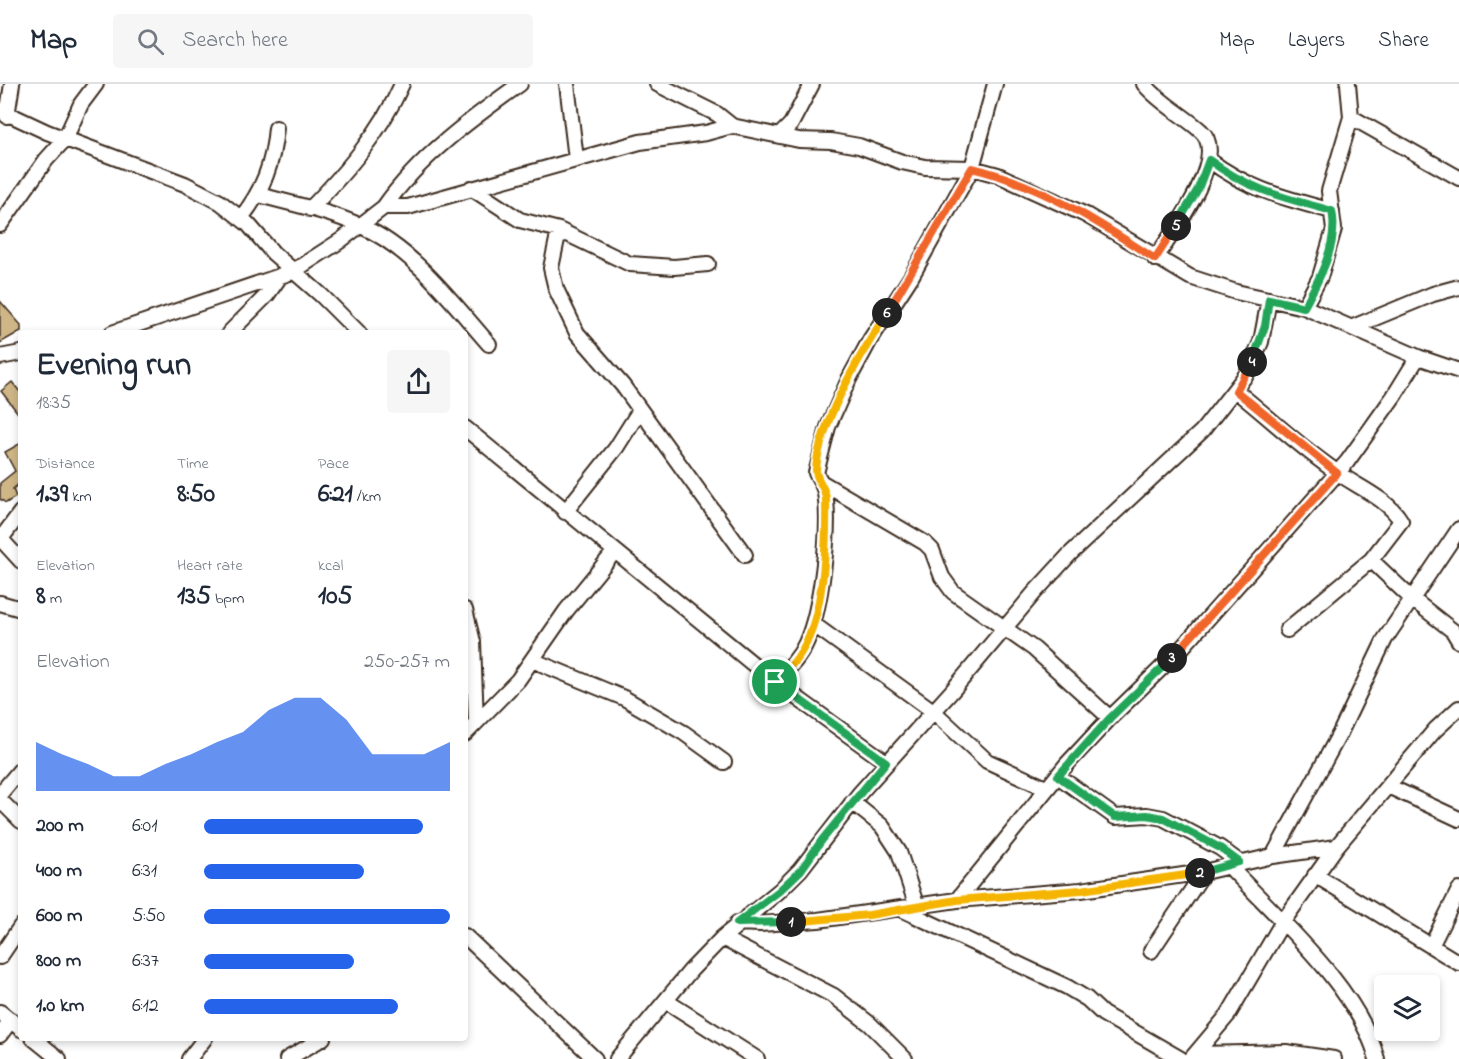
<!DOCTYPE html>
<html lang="en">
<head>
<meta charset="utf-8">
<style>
	:root { --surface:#fff; --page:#f6f6f7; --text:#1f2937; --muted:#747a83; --line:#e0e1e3; --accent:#2563eb }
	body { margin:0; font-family:"Indie Flower",sans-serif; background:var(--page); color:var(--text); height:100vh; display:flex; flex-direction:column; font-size:22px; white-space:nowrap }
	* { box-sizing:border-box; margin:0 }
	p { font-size:20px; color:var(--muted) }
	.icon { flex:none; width:33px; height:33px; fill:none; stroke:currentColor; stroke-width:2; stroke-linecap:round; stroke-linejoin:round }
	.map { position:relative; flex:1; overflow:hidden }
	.details { position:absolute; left:18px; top:246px; width:450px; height:711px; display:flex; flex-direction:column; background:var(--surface); border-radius:6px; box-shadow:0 3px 9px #0003 }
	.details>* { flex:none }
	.buttons { position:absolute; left:1374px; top:891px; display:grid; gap:12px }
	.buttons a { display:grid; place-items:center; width:66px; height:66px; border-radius:6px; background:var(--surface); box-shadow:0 3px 9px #0003; font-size:30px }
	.pin { position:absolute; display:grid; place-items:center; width:51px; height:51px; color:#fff; margin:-26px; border:3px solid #fff; border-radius:50%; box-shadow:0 2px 6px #0007 }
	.km { position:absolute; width:30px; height:30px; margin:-15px; border-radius:50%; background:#222; color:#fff; font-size:16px; line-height:30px; text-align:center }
	.round { display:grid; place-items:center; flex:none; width:63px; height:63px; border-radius:6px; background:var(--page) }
	.summary { display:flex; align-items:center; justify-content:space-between; height:102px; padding:0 18px }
	h1 { font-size:33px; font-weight:800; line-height:45px }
	.stats { display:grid; grid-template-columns:repeat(3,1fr); gap:9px; height:102px; padding:6px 18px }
	.stats div { display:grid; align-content:center }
	.stats b { font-size:26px; font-weight:800 }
	.stats small { font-size:16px; font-weight:400 }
	.stats p { font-size:16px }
	.chart { height:168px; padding:12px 18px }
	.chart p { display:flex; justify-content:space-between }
	.chart svg { width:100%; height:108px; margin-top:6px; fill:var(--accent); opacity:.7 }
	ul { padding:0 18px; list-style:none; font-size:20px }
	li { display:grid; grid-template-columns:96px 72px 1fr; align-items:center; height:45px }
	li i { height:15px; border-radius:8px; background:var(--accent) }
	header { display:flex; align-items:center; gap:36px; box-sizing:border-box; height:84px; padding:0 30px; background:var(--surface); border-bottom:2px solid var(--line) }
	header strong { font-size:28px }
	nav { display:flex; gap:33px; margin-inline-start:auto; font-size:21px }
	.search { width:420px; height:54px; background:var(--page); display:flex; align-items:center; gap:15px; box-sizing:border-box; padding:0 21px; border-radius:6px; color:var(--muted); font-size:22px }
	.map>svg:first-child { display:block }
	.building { fill:#cfb686; stroke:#3b2a1e; stroke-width:1.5 }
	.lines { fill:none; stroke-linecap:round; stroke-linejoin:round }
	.street-casing { stroke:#3b2a1e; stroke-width:18 }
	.street { stroke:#fff; stroke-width:14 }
	.split-1-casing { stroke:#fff; stroke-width:12 }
	.split-2-casing { stroke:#fff; stroke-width:12 }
	.split-3-casing { stroke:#fff; stroke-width:12 }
	.split-4-casing { stroke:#fff; stroke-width:12 }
	.split-5-casing { stroke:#fff; stroke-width:12 }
	.split-6-casing { stroke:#fff; stroke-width:12 }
	.split-7-casing { stroke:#fff; stroke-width:12 }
	.split-1 { stroke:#22a559; stroke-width:8 }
	.split-2 { stroke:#f5b400; stroke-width:8 }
	.split-3 { stroke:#22a559; stroke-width:8 }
	.split-4 { stroke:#f0652b; stroke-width:8 }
	.split-5 { stroke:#22a559; stroke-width:8 }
	.split-6 { stroke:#f0652b; stroke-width:8 }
	.split-7 { stroke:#f5b400; stroke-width:8 }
</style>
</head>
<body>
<header>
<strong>Map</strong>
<div class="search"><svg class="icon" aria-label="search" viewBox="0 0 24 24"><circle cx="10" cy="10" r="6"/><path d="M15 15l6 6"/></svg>Search here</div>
<nav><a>Map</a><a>Layers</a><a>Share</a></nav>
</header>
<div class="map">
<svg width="1459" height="975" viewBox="0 0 1459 975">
	<rect width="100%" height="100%" fill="#fff"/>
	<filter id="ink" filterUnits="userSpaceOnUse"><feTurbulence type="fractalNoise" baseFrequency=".0167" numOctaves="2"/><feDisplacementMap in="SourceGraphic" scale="12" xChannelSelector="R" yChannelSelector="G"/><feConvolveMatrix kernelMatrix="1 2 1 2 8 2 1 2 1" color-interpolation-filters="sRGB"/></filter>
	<g filter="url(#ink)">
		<path class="building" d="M0 217 21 241V247L0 259Z
			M12 298 21 309V333L1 307Z
			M21 359V398L13 405 16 413 6 419 0 415V399L15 387 5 368Z"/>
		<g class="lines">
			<defs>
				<path id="street" d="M567 0 576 75
					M657 0 717 30 732 42
					M1144 0C1161 20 1182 30 1201 47 1230 72 1171 151 1155 175
					M0 26 47 48 185 100 220 118 248 140 273 169 321 211 359 249
					M7 32 12 0
					M1351 33 1459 94
					M779 52 791 40 812 0
					M1209 76C1249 106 1285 114 1332 127
					M471 104 520 136 559 146 630 180 674 183 708 180
					M259 111C293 120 328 127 361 142 413 165 452 218 489 260
					M384 123C419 73 471 35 520 0
					M310 125C346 88 381 48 402 0
					M241 134C263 106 273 80 276 44
					M0 141 46 76 65 55 81 20 96 0
					M559 146 551 184 556 205 577 249 623 302 745 471
					M1304 223 1320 193 1334 145 1329 107 1351 33 1348 0
					M1353 243 1433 210 1459 203
					M112 249 292 188 340 157 384 123H408L640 58 706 49 732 42 799 56 831 57 859 62 902 78 925 83 972 84 998 91 1086 131 1190 193 1236 208 1304 223 1418 273 1459 287
					M229 249 267 211 281 191
					M0 273 21 269
					M1236 307C1270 334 1302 365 1338 389 1358 403 1388 415 1401 437L1371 476 1287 546
					M465 344 775 598 886 678
					M821 398 925 459 932 466 942 493 953 508 1034 565 1110 634
					M565 428 616 364 640 326
					M0 454 21 477
					M0 456 21 428
					M1371 476 1411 514 1453 547 1459 557
					M0 519 21 525
					M465 526 473 558 476 638
					M813 540 933 627 987 677 1046 704
					M532 576 624 614 684 649 724 678
					M775 598C787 586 799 575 806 559 821 527 831 444 825 409 824 402 819 395 816 389L828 343 849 295 870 256 911 193 972 84 995 0
					M465 650 518 596 566 527 615 467
					M1058 692 1115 733 1147 731 1163 734 1220 764 1239 778
					M1388 702 1459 735
					M0 710 21 685
					M0 716 21 737
					M852 718 882 742 899 768 917 823
					M1273 772 1340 649 1385 555 1459 445
					M1228 781C1277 834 1359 904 1377 975
					M1315 791 1459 879
					M957 816 1067 680 1110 634 1179 567 1347 378 1394 312 1418 273
					M901 825 1067 903 1087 915 1103 930 1181 975
					M737 839 760 840 818 836 957 816 1081 806 1204 788 1273 772 1336 763
					M465 852 595 975
					M722 854 834 912 870 940 905 975
					M1432 860 1459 806
					M1151 867 1204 788
					M0 873 21 842
					M666 917 757 975
					M0 928 21 945
					M0 951 11 936
					M33 954 59 975
					M1198 970 1286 968 1334 975
					M189 975 205 954
					M287 975 323 954
					M617 975 691 886 722 854 779 807 800 786 859 710 952 607 1035 508 1070 470 1202 347 1246 291 1261 258 1269 215
					M1191 975 1228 931 1282 839 1336 763 1435 646 1459 624"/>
			</defs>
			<use href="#street" class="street-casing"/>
			<use href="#street" class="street"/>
		</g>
	</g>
	<g class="lines" filter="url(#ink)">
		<defs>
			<path id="split-1" d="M775 598 886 678 822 756 801 786 779 807 737 839 791 838"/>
			<path id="split-2" d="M791 838 869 831 957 816 1081 806 1200 789"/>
			<path id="split-3" d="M1172 574 1110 634 1058 692 1115 733 1147 731 1163 734 1220 764 1239 778 1200 789"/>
			<path id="split-4" d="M1172 574 1337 389 1236 307 1252 278"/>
			<path id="split-5" d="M1176 142 1198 105 1209 76C1249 106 1285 114 1332 127 1339 159 1319 196 1304 223L1269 215 1265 242 1252 278"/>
			<path id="split-6" d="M887 229 972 84C1039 100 1097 137 1155 175L1176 142"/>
			<path id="split-7" d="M775 598C787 586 799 575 806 559 824 522 827 457 826 415 826 404 816 396 816 386 819 339 862 268 887 229"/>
		</defs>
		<use href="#split-1" class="split-1-casing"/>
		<use href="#split-2" class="split-2-casing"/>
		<use href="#split-3" class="split-3-casing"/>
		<use href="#split-4" class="split-4-casing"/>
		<use href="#split-5" class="split-5-casing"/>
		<use href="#split-6" class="split-6-casing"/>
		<use href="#split-7" class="split-7-casing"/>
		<use href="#split-1" class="split-1"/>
		<use href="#split-2" class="split-2"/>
		<use href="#split-3" class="split-3"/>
		<use href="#split-4" class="split-4"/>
		<use href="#split-5" class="split-5"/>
		<use href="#split-6" class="split-6"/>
		<use href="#split-7" class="split-7"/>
	</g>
</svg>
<div class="buttons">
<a><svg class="icon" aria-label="layers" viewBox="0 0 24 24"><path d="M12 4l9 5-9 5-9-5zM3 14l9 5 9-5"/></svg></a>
</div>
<div class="pin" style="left:775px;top:598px;background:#1e9e55"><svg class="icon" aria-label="arrive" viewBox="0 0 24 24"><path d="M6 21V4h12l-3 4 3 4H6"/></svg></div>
<b class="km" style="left:791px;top:838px">1</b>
<b class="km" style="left:1200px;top:789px">2</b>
<b class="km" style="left:1172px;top:574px">3</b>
<b class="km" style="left:1252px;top:278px">4</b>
<b class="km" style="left:1176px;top:142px">5</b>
<b class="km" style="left:887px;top:229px">6</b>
<section class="details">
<div class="summary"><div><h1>Evening run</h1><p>18:35</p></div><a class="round"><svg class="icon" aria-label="share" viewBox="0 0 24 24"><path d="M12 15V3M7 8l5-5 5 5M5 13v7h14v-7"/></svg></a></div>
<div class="stats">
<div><p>Distance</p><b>1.39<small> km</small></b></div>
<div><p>Time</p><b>8:50</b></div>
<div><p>Pace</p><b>6:21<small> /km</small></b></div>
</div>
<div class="stats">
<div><p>Elevation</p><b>8<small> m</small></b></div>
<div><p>Heart rate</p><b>135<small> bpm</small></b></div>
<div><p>kcal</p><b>105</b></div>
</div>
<div class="chart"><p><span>Elevation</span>250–257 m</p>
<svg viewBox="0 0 160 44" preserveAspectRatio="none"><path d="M0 44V24L10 29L20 33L30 38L40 38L50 33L60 29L70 24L80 20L90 11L100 6L110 6L120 15L130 29L140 29L150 29L160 24V44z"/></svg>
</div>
<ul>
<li><b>200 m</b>6:01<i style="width:89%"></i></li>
<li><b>400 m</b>6:31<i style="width:65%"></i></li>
<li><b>600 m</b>5:50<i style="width:100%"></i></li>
<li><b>800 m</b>6:37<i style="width:61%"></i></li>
<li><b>1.0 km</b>6:12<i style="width:79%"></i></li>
</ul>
</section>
</div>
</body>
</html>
